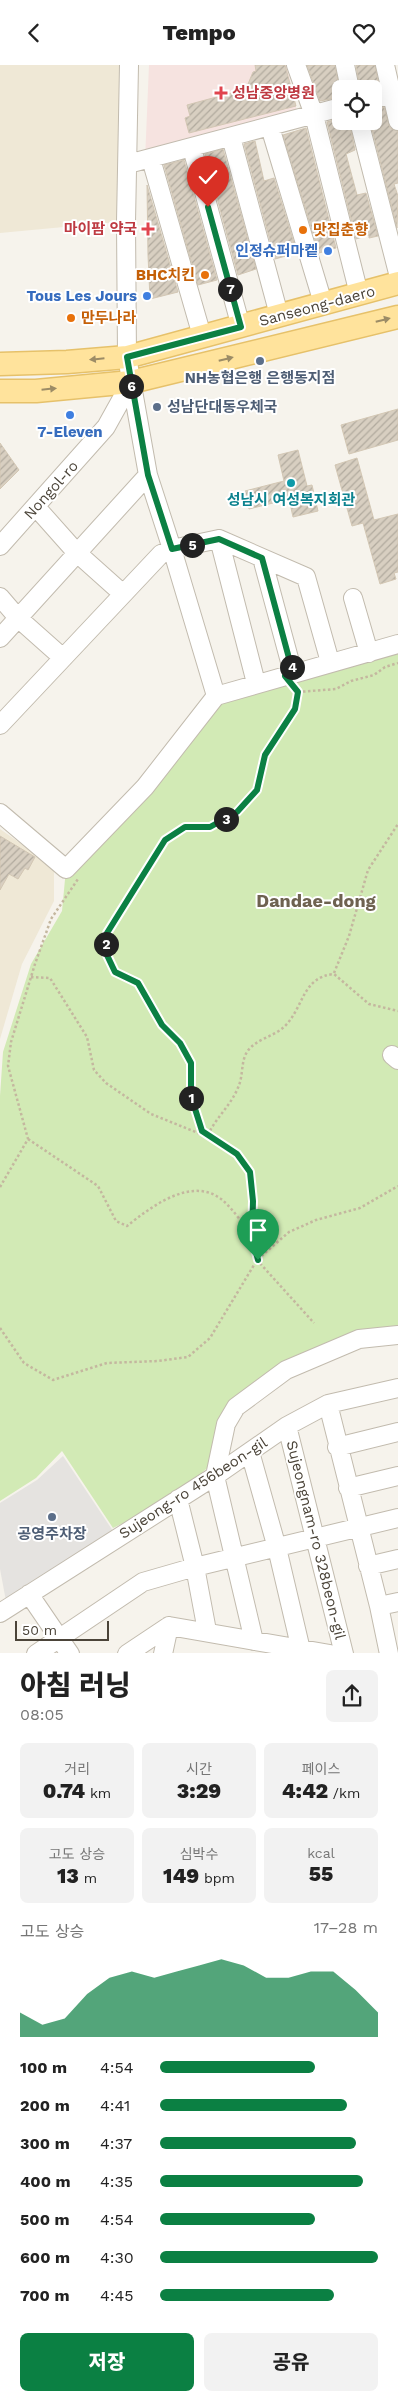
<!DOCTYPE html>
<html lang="ko">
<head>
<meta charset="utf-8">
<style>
	:root { --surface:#fff; --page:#f2f2f2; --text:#222; --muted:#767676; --accent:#0b8043 }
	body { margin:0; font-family:"Work Sans","Noto Sans KR",sans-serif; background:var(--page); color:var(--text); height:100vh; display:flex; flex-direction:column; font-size:19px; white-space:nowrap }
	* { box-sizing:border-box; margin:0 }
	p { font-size:16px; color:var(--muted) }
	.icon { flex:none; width:28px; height:28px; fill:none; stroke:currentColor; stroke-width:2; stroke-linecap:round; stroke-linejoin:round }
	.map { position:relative; height:1588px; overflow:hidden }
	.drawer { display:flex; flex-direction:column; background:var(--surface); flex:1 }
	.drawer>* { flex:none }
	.buttons { position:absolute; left:332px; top:15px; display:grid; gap:10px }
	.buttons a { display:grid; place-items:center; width:50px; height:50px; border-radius:8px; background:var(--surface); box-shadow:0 5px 20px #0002; font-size:25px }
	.scale { position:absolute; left:15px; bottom:12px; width:94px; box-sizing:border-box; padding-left:5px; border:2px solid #4b4439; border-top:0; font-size:14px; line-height:18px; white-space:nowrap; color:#4b4439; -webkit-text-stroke:4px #fff; paint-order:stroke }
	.pin { position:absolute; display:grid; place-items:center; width:42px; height:42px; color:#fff; margin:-51px -21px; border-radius:50% 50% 50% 0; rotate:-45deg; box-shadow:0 0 5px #0007 }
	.pin .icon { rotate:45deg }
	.km { position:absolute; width:25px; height:25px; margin:-12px; border-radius:50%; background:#222; color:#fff; font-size:14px; line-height:25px; text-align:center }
	.round { display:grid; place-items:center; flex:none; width:52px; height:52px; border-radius:8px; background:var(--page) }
	.head { display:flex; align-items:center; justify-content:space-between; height:85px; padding:0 20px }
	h1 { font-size:28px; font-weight:800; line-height:38px }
	.metrics { display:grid; grid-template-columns:repeat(3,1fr); gap:8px; height:85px; padding:5px 20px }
	.metrics div { display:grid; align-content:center; border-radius:8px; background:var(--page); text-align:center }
	.metrics b { font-size:21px; font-weight:800 }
	.metrics small { font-size:14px; font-weight:400 }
	.metrics p { font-size:14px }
	.chart { height:140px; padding:10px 20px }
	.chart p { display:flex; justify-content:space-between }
	.chart svg { width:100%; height:90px; margin-top:5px; fill:var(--accent); opacity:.7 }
	.cta { display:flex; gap:10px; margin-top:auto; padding:10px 20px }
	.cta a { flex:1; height:58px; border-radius:8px; background:var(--accent); color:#fff; font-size:20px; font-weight:800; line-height:58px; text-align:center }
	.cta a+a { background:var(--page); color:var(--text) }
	ul { padding:0 20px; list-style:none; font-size:16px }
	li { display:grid; grid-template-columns:80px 60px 1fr; align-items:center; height:38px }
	li i { height:12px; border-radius:6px; background:var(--accent) }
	header { display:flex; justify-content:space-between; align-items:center; height:65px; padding:0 20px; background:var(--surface); font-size:22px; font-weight:800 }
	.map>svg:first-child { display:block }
	.education { fill:#efe8d6 }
	.medical { fill:#f6e3e0 }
	.park { fill:#d2eab5 }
	.parking { fill:#e5e3e0 }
	.building { fill:url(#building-hatch); stroke:#d3c7b4 }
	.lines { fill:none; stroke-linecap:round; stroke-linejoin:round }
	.minor-casing { stroke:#c2bbae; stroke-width:20 }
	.major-casing { stroke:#e6c16a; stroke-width:25 }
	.path { stroke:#c4b79f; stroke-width:2.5; stroke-dasharray:2.5 2.5; stroke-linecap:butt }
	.minor { stroke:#fff; stroke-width:18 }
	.major { stroke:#ffe39c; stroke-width:22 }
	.oneway { fill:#9c8c66 }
	.route-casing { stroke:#fff; stroke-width:10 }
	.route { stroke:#0b8043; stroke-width:6 }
	.health-dot { fill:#e0444e; stroke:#fff; stroke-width:2 }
	.food-dot { fill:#e8710a; stroke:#fff; stroke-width:2 }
	.shop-dot { fill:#3f7fe0; stroke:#fff; stroke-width:2 }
	.service-dot { fill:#5c6f8a; stroke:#fff; stroke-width:2 }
	.culture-dot { fill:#0f9aa8; stroke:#fff; stroke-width:2 }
	.labels { text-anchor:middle; stroke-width:4; stroke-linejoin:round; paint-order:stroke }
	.health-label { font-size:15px; font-weight:bold; fill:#be3a42; stroke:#fff; text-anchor:start }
	.food-label { font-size:15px; font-weight:bold; fill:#c56008; stroke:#fff; text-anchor:start }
	.shop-label { font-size:15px; font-weight:bold; fill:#366cbe; stroke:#fff; text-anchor:end }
	.street-label { font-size:15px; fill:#4b4439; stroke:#fff }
	.service-label { font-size:15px; font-weight:bold; fill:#4e5e75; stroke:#fff }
	.culture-label { font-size:15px; font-weight:bold; fill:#0d838f; stroke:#fff }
	.quarter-label { font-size:18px; font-weight:bold; fill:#6e6250; stroke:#fff }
</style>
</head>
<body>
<header><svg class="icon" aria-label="back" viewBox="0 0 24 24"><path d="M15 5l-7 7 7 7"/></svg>Tempo<svg class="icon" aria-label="heart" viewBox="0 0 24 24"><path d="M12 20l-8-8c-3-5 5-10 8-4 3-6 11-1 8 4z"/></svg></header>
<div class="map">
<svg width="398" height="1589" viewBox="0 0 398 1589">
	<defs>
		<pattern id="building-hatch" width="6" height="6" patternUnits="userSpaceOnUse" patternTransform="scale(1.25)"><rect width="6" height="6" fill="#d8cfc1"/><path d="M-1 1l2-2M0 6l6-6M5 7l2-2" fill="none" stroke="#b1aa9e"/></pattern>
	</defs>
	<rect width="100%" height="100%" fill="#f6f3ec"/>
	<path class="education" d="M0 0H125L117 157 0 168Z
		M0 764 54 802V836L22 899 0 974Z"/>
	<path class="medical" d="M149 0H292L287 2 299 55 145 95Z"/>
	<path class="park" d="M398 584V1270L359 1274 236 1342 215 1396 173 1434 113 1463 62 1386 36 1413 0 1436V1031L3 987 31 899 62 846 66 804 216 631Z"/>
	<path class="parking" d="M63 1391 113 1466 6 1536 0 1504V1438L37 1415Z"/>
	<path class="building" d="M255 0H285L296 41 189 68 185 53 190 51 187 40 246 24 253 7 256 6Z
		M307 0H335L341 32 320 36Z
		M356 0H375L379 21 360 24Z
		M384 42 390 63 398 66V118L394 119 398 131 397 163 370 56H374V44Z
		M341 53V56H349L355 85 346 89 357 130 366 128 378 171 369 173V170L356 174 327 57Z
		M306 63 336 183 319 188 283 70Z
		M255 76 264 116 274 113 297 188 275 194 244 79Z
		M223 84 256 204 238 210 205 89Z
		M184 95 217 215 198 220 164 100Z
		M147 120 178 227 150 234 148 190Z
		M398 344V375L349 389 341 360Z
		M0 378 19 405 0 424Z
		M298 385 307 421 312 420 318 446 293 452 289 434 249 444 245 426 284 416 278 390Z
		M357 393 374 455 398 449V507L394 508 396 514 380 519 363 458 352 461 335 400Z
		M0 771 35 792 28 805 25 803 18 814 9 809 0 825Z"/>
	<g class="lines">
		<defs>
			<path id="minor" d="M129 0 126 157 127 292 148 410 172 484 216 631
				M296 0 314 50 359 229
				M345 0 350 24
				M385 0 398 56
				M374 34 398 27
				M359 56 398 208
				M270 62 323 238
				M231 72 279 250
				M192 83 241 262
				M151 94 202 271
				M128 99 341 42
				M36 442 76 487 123 529
				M219 474 256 618
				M0 481 106 362 131 317
				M262 493 293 608
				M0 532 18 553 63 593
				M353 533 369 588
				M0 573 148 410
				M216 631 398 579
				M0 660 161 489 172 484 219 474 306 512 330 597
				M0 748 66 804 145 722 216 631
				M392 990 398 995
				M328 1339 379 1541 389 1589
				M287 1361 344 1589
				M337 1382 398 1367
				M250 1387 277 1483 301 1585
				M348 1423 398 1411
				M178 1434 195 1502 207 1566
				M368 1501 398 1494
				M29 1529 70 1589
				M379 1541 398 1537
				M0 1548 215 1411 287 1361 328 1339 398 1323
				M169 1561 330 1589
				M254 1576 215 1411 226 1359 236 1342 286 1305 359 1274 398 1270
				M36 1589 143 1517 195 1502 398 1453
				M127 1589 169 1561
				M163 1589 169 1561"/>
			<path id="major" d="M0 299 67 297 127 292 398 218
				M0 326H36L131 317 398 252"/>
		</defs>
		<use href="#minor" class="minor-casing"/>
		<use href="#major" class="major-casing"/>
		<path class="path" d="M295 623 298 627 295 644 265 690 257 725 237 747 210 762H185L165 775 107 868 106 888 115 907 138 918 162 960 180 978 191 998V1031L202 1066 207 1072C215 1053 232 1040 239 1020 243 1011 241 996 247 987 255 974 274 972 285 961 304 942 302 912 334 909L369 939 398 946
			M298 627 336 624 351 616 374 610 385 602 398 598
			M334 908 349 871 368 805 398 759
			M31 912 50 913 87 972 94 1005 106 1018 151 1049 218 1076 237 1089 249 1107 253 1136 252 1171 257 1195 314 1258
			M28 1074 98 1121 116 1156 127 1161C151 1142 191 1111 221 1134 233 1143 242 1159 252 1170
			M0 1122 28 1074 8 1001 11 977 35 899 51 854 78 814
			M0 1263 24 1298 53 1315 107 1298 158 1296 188 1292 210 1273 257 1195 289 1167 316 1155 360 1143 398 1121"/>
		<use href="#minor" class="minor"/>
		<use href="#major" class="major"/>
	</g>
	<defs><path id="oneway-solid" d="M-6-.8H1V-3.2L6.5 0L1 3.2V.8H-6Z" transform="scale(1.25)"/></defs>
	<g class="oneway">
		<use href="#oneway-solid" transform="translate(383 255) rotate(-14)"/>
		<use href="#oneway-solid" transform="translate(97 294) rotate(174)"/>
		<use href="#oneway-solid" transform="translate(226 294) rotate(-14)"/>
		<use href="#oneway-solid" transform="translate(49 324) rotate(-6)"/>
	</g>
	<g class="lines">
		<defs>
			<path id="route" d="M208 142 241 262 127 292 148 410 172 484 219 474 262 493 293 608 285 611 298 627 295 644 265 690 257 725 237 747 210 762H185L165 775 107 868 106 888 115 907 138 918 162 960 180 978 191 998V1031L202 1066 237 1089 250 1107 253 1136 252 1171 258 1195"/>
		</defs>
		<use href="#route" class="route-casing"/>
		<use href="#route" class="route"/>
	</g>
	<g class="health-dot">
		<path d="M218.5 20.5h5v5h5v5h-5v5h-5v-5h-5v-5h5z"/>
		<path d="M145.5 156.5h5v5h5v5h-5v5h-5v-5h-5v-5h5z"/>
	</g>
	<g class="food-dot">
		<circle cx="303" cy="165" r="5"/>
		<circle cx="205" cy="210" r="5"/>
		<circle cx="71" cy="253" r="5"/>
	</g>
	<g class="shop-dot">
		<circle cx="328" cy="186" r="5"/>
		<circle cx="147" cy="231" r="5"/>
		<circle cx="70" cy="350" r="5"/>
	</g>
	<g class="service-dot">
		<circle cx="260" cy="296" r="5"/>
		<circle cx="157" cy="342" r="5"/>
		<circle cx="52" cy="1452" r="5"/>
	</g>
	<circle class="culture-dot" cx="291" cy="418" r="5"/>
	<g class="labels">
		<g class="health-label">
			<text x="232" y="33">성남중앙병원</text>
			<text x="137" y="169" text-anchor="end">마이팜 약국</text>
		</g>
		<g class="food-label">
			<text x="313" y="170">맛집춘향</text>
			<text x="195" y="215" text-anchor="end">BHC치킨</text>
			<text x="81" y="258">만두나라</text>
		</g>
		<g class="shop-label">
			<text x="318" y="191">인정슈퍼마켙</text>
			<text x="137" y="236">Tous Les Jours</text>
			<text x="70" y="372" text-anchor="middle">7-Eleven</text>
		</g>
		<g class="street-label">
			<text transform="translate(317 241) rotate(-15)" y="5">Sanseong-daero</text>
			<text transform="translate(51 425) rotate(-48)" y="5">Nongol-ro</text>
			<text transform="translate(193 1423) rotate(-33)" y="5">Sujeong-ro 456beon-gil</text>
			<text transform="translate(316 1475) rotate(76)" y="5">Sujeongnam-ro 328beon-gil</text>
		</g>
		<g class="service-label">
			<text x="260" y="318">NH농협은행 은행동지점</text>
			<text x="167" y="347" text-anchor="start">성남단대동우체국</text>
			<text x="52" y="1474">공영주차장</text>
		</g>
		<g class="culture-label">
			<text x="291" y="440">성남시 여성복지회관</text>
		</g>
		<g class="quarter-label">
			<text x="316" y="842">Dandae-dong</text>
		</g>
	</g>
</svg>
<div class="buttons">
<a><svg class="icon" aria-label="locate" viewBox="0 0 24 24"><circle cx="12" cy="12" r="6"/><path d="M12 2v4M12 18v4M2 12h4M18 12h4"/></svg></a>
</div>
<div class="scale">50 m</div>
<div class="pin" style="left:258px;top:1195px;background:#1e9e55"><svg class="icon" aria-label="arrive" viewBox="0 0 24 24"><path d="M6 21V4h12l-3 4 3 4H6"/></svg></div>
<div class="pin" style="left:208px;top:142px;background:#d93025"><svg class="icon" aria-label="check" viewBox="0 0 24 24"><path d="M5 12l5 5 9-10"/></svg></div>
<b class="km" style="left:191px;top:1033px">1</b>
<b class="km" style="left:106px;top:879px">2</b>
<b class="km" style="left:226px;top:754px">3</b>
<b class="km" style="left:292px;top:602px">4</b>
<b class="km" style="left:192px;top:480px">5</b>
<b class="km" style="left:131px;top:321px">6</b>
<b class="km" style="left:230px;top:224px">7</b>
</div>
<section class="drawer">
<div class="head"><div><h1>아침 러닝</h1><p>08:05</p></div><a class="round"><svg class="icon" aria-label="share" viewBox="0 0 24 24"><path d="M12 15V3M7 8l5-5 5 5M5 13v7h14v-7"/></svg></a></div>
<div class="metrics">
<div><p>거리</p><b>0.74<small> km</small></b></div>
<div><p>시간</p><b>3:29</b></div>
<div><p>페이스</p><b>4:42<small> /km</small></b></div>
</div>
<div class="metrics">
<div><p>고도 상승</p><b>13<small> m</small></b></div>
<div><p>심박수</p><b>149<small> bpm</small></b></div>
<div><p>kcal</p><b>55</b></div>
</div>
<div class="chart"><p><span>고도 상승</span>17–28 m</p>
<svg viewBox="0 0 160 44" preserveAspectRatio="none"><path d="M0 44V32L10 38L20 35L30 23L40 15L50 12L60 15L70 12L80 9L90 6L100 9L110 15L120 15L130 12L140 12L150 21L160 32V44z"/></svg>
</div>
<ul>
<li><b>100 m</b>4:54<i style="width:71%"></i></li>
<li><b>200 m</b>4:41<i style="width:86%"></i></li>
<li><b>300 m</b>4:37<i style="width:90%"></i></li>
<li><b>400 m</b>4:35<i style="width:93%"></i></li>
<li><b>500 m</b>4:54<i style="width:71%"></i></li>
<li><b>600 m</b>4:30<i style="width:100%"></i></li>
<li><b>700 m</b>4:45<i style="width:80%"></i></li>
</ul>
<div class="cta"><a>저장</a><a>공유</a></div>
</section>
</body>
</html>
